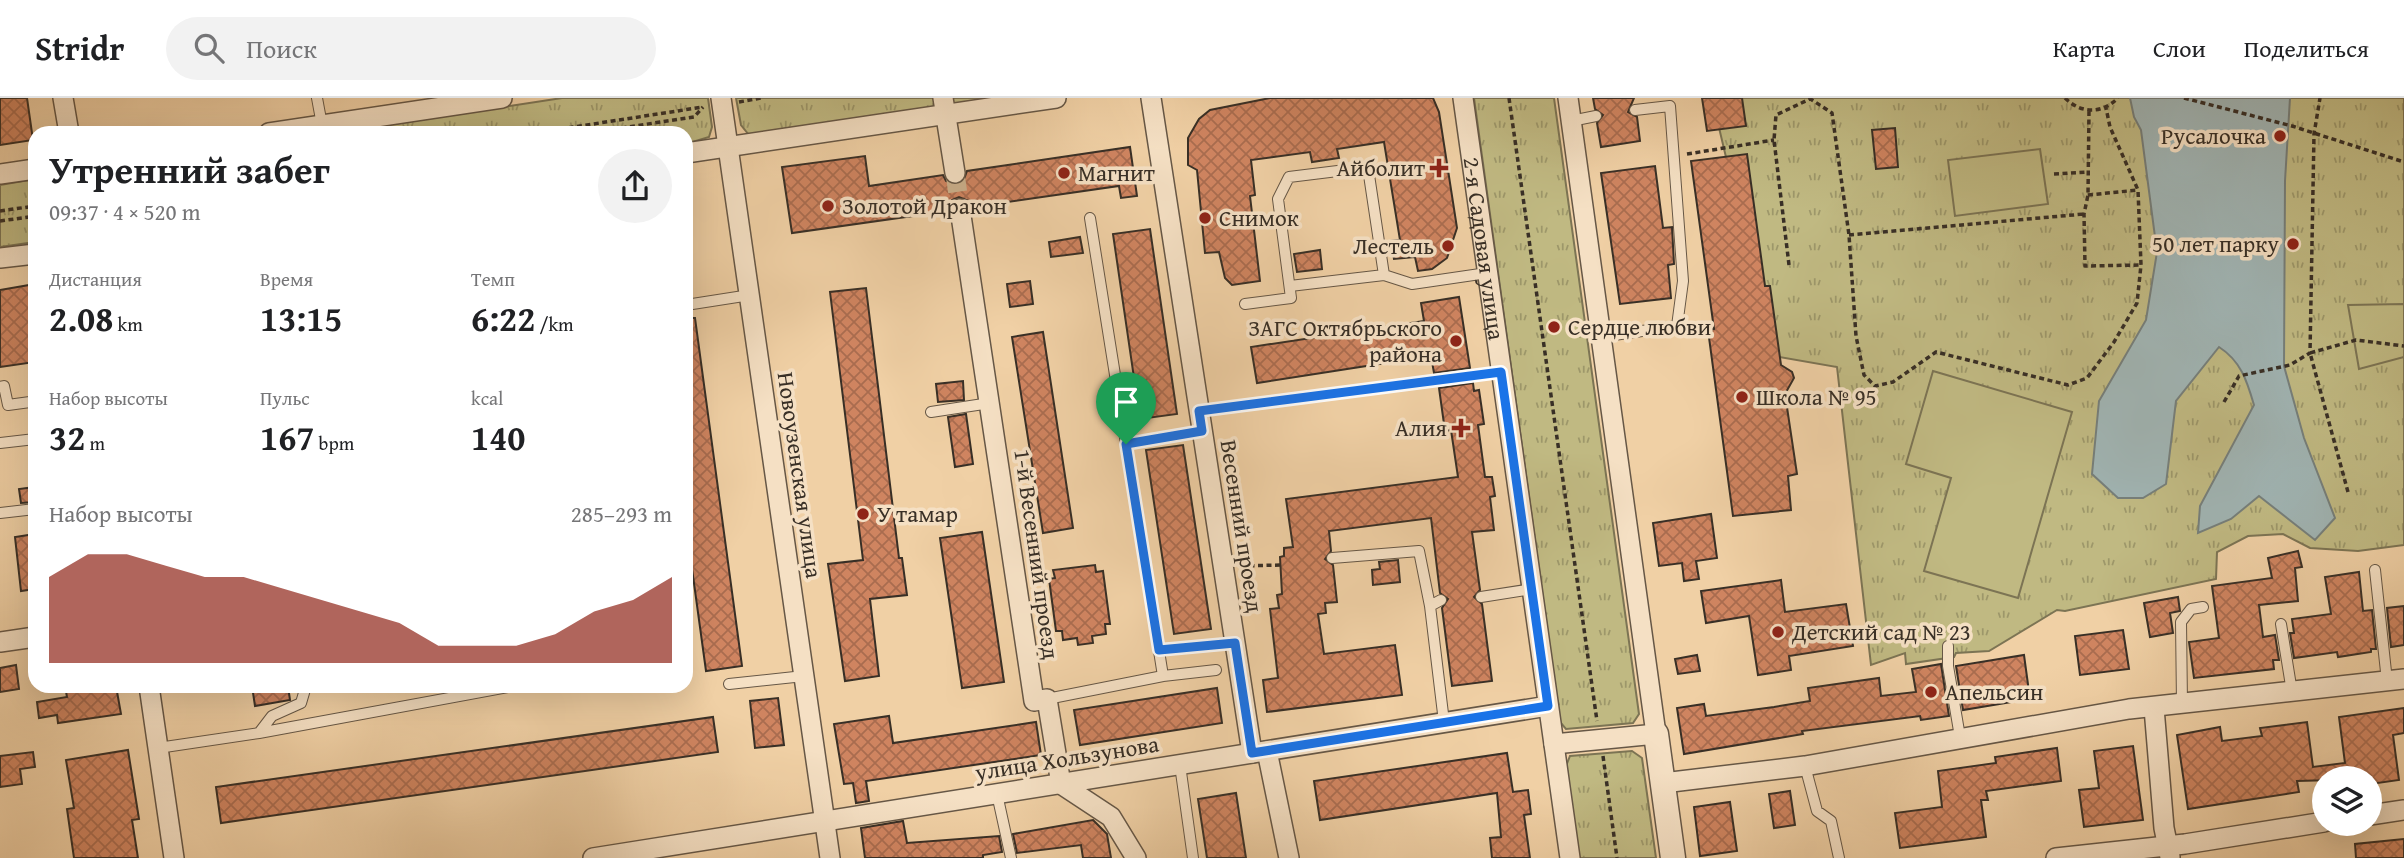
<!DOCTYPE html>
<html lang="ru">
<head>
<meta charset="utf-8">
<style>
	:root { --surface:#fff; --page:#f2f2f2; --text:#202124; --muted:#757577; --line:#e0e0e0; --accent:#8f2418 }
	body { margin:0; font-family:"Gentium Book Plus",serif; background:var(--page); color:var(--text); height:100vh; display:flex; flex-direction:column; font-size:26px; white-space:nowrap }
	* { box-sizing:border-box; margin:0 }
	p { font-size:23px; color:var(--muted) }
	.icon { flex:none; width:38px; height:38px; fill:none; stroke:currentColor; stroke-width:2; stroke-linecap:round; stroke-linejoin:round }
	.map { position:relative; flex:1; overflow:hidden }
	.sheet { position:absolute; left:28px; top:28px; width:665px; height:567px; display:flex; flex-direction:column; background:var(--surface); border-radius:21px; box-shadow:0 7px 28px #0002 }
	.sheet>* { flex:none }
	.buttons { position:absolute; left:2312px; top:668px; display:grid; gap:14px }
	.buttons a { display:grid; place-items:center; width:70px; height:70px; border-radius:50%; background:var(--surface); box-shadow:0 7px 28px #0002; font-size:35px }
	.pin { position:absolute; display:grid; place-items:center; width:60px; height:60px; color:#fff; margin:-72px -30px; border-radius:50% 50% 50% 0; rotate:-45deg; box-shadow:0 0 7px #0007 }
	.pin .icon { rotate:45deg }
	.round { display:grid; place-items:center; flex:none; width:74px; height:74px; border-radius:37px; background:var(--page) }
	.head { display:flex; align-items:center; justify-content:space-between; height:119px; padding:0 21px }
	h1 { font-size:38px; font-weight:700; line-height:52px }
	.figures { display:grid; grid-template-columns:repeat(3,1fr); gap:10px; height:119px; padding:7px 21px }
	.figures div { display:grid; align-content:center }
	.figures b { font-size:35px; font-weight:700 }
	.figures small { font-size:19px; font-weight:400 }
	.figures p { font-size:19px }
	.chart { height:196px; padding:14px 21px }
	.chart p { display:flex; justify-content:space-between }
	.chart svg { width:100%; height:126px; margin-top:7px; fill:var(--accent); opacity:.7 }
	header { display:flex; align-items:center; gap:42px; box-sizing:border-box; height:98px; padding:0 35px; background:var(--surface); border-bottom:2px solid var(--line) }
	header strong { font-size:33px }
	nav { display:flex; gap:38px; margin-inline-start:auto; font-size:24px }
	.search { width:490px; height:63px; background:var(--page); display:flex; align-items:center; gap:18px; box-sizing:border-box; padding:0 24px; border-radius:38px; color:var(--muted); font-size:26px }
	.map>svg:first-child { display:block }
	.park { fill:url(#park-tufts); stroke:#7c7454; stroke-width:2 }
	.pitch { fill:#c0b982; stroke:#7c7454; stroke-width:2 }
	.water { fill:#a0b4b3; stroke:#767f7b; stroke-width:2 }
	.building { fill:url(#building-cross-hatch); stroke:#382f26; stroke-width:2 }
	.lines { fill:none; stroke-linecap:round; stroke-linejoin:round }
	.minor-tunnel { stroke:#cbb08c; stroke-width:19; stroke-dasharray:19 10; stroke-linecap:butt }
	.service-casing { stroke:#665746; stroke-width:12 }
	.minor-casing { stroke:#665746; stroke-width:22 }
	.tertiary-casing { stroke:#665746; stroke-width:27 }
	.path { stroke:#382f26; stroke-width:3.5; stroke-dasharray:5 3.5; stroke-linecap:butt }
	.service { stroke:#f5e0c4; stroke-width:10 }
	.minor { stroke:#f5e0c4; stroke-width:19 }
	.tertiary { stroke:#f5e0c4; stroke-width:24 }
	.route-casing { stroke:#fff; stroke-width:14 }
	.route { stroke:#1a73e8; stroke-width:9 }
	.poi-dot { fill:#8f2418; stroke:#f5e0c4; stroke-width:2.5 }
	.labels { text-anchor:middle; stroke-width:7; stroke-linejoin:round; paint-order:stroke }
	.poi-label { font-size:23px; fill:#382f26; stroke:#f5e0c4; text-anchor:start }
	.street-label { font-size:23px; fill:#382f26; stroke:#f5e0c4 }
</style>
</head>
<body>
<header>
<strong>Stridr</strong>
<div class="search"><svg class="icon" aria-label="search" viewBox="0 0 24 24"><circle cx="10" cy="10" r="6"/><path d="M15 15l6 6"/></svg>Поиск</div>
<nav><a>Карта</a><a>Слои</a><a>Поделиться</a></nav>
</header>
<div class="map">
<svg width="2404" height="760" viewBox="0 0 2404 760">
	<defs>
		<pattern id="park-tufts" width="24" height="20" patternUnits="userSpaceOnUse" patternTransform="scale(1.75)"><rect width="24" height="20" fill="#c0b982"/><path d="M3 7l-1-3M5 7V3M7 7l1-3M15 17l-1-3M17 17v-4M19 17l1-3" fill="none" stroke="#9d976a"/></pattern>
		<pattern id="building-cross-hatch" width="8" height="8" patternUnits="userSpaceOnUse" patternTransform="scale(1.75)"><rect width="8" height="8" fill="#cf8460"/><path d="M0 0l8 8M0 8l8-8" fill="none" stroke="#a96c4f"/></pattern>
	</defs>
	<rect width="100%" height="100%" fill="#f0d0a5"/>
	<filter id="stains"><feTurbulence type="fractalNoise" baseFrequency=".00286" numOctaves="4"/><feColorMatrix values="0 0 0 0 .2 0 0 0 0 .09 0 0 0 0 .02 0 0 0 .5 -.17"/></filter>
	<radialGradient id="worn" r=".72"><stop offset=".6" stop-color="#630" stop-opacity="0"/><stop offset="1" stop-color="#630" stop-opacity=".3"/></radialGradient>
	<path class="park" d="M562 0H708L712 29 709 39 686 46V35H335Z
		M736 0H997L749 37 741 27Z
		M1474 0H1554L1639 616 1633 625 1566 631 1560 624Z
		M1712 0H2404V447L2358 453 2310 450 2283 436 2248 438 2217 454 2216 481 2065 513 2057 512 1989 553 1956 555 1954 559 1906 566 1905 555 1871 567 1837 269 1773 258Z
		M35 81V144L0 149V87Z
		M1632 653 1642 660 1656 760H1579L1566 668 1570 658Z"/>
	<path class="pitch" d="M2040 51 2048 106 1955 118 1948 62Z
		M2404 206V259L2359 271 2348 207Z
		M1933 273 2072 314 2018 500 1924 473 1951 380 1906 366Z"/>
	<path class="water" d="M2130 0H2290L2285 83 2284 268 2304 340 2335 420 2315 442 2259 398 2231 421 2198 435 2200 408 2254 307C2247 283 2241 263 2219 249L2176 303 2166 386 2143 400H2118L2092 376 2099 303 2146 222 2157 154 2141 32 2134 19Z"/>
	<path class="building" d="M0 0H27L33 42 0 47Z
		M1270 0H1433L1439 14 1457 130 1447 160 1432 171 1418 173 1415 159 1394 161 1391 143 1400 142 1384 44 1337 51 1339 60 1312 64 1310 54 1251 62 1255 97 1250 98 1260 183 1232 187 1225 180 1219 154 1205 155 1197 72 1188 67V40L1199 21 1210 12Z
		M1593 0H1634L1628 14 1637 19 1640 43 1601 49 1597 25 1603 17 1595 11Z
		M1702 0H1742L1746 28 1707 33Z
		M1895 30 1898 69 1876 71 1872 32Z
		M1130 49 1137 98 1121 100 1119 88 972 109 969 103 959 99 952 102 948 113 792 135 782 69 865 58 869 88 943 77 946 83 956 87 963 84 967 73Z
		M1747 56 1765 188H1770L1781 267 1792 274 1794 280 1785 296 1797 376 1788 378 1791 412 1733 418 1708 232 1714 231 1691 63Z
		M1655 68 1663 130 1672 129 1674 166 1668 167 1671 200 1620 206 1601 75Z
		M1150 131 1177 316 1140 321 1113 136Z
		M1080 139 1083 155 1051 159 1049 144Z
		M1320 152 1322 171 1297 174 1294 156Z
		M1030 183 1033 206 1010 209 1007 186Z
		M35 186V264L0 269V192Z
		M866 190 899 460H902L907 497 870 501 879 578 845 583 828 466 863 462 830 194Z
		M1459 199 1470 270 1434 275 1431 258 1257 285 1251 249 1424 223 1421 205Z
		M686 220H695L742 568 706 573 686 427Z
		M1043 234 1073 430 1043 435 1012 239Z
		M963 283 964 302 938 304 936 286Z
		M1473 285 1474 293 1479 292 1484 326 1478 327 1485 379H1492L1495 398 1490 399 1494 432 1472 434 1480 492 1474 499 1482 506 1492 583 1452 588 1442 510 1448 501 1440 495 1431 420 1329 433 1331 453 1325 461 1333 467 1337 504 1325 505 1326 515 1318 516 1324 556 1395 547 1402 597 1267 614 1263 582 1278 580 1270 511 1279 510 1277 497 1282 496 1280 459 1284 458V450L1293 449 1286 401 1458 379 1451 332 1445 333 1439 290Z
		M966 316 973 366 955 369 948 319Z
		M1183 347 1211 531 1174 536 1146 352Z
		M35 389V404L21 405 19 391Z
		M1711 416 1717 460 1696 463 1699 481 1684 483 1682 465 1659 468 1653 425Z
		M982 434 1004 584 962 590 940 440Z
		M35 436V491L21 493 15 439Z
		M2298 453 2302 469 2295 470 2298 503 2259 507 2263 539 2275 537 2279 562H2273L2274 571 2194 580 2189 544 2219 540 2212 488 2272 480 2268 460Z
		M1398 462 1400 484 1373 487 1372 472 1380 471 1379 464Z
		M1095 467 1096 474 1103 473 1110 526H1105L1106 536 1092 538 1093 545 1078 547 1077 540 1063 542 1062 533H1056L1049 481 1055 480 1053 472Z
		M2359 474 2363 513 2372 512 2376 551H2371V554L2338 559 2337 554 2294 560 2290 535H2294L2292 521 2331 516 2325 479Z
		M1781 482 1785 514 1846 506 1853 548 1789 558 1791 572 1758 577 1749 518 1706 525 1701 493Z
		M2178 499 2180 513 2170 515 2173 535 2150 539 2144 505Z
		M2404 508V547L2391 549 2387 510Z
		M2123 532 2129 571 2080 577 2075 538Z
		M1697 557 1700 573 1678 576 1675 561Z
		M2024 557 2030 601 1963 612 1956 568Z
		M1941 566 1949 618 1921 622 1920 618 1802 633 1803 636 1684 656 1677 610 1704 606 1706 618 1774 609 1810 603 1808 590 1879 580 1881 598 1916 594 1912 571Z
		M16 567 19 591 0 594V570Z
		M65 588H116L121 616 58 625 57 617 39 620 37 604 67 599Z
		M252 588H288L290 602 255 608Z
		M1217 590 1222 625 1080 647 1074 612Z
		M778 600 784 647 755 650 750 603Z
		M2404 610V635L2393 637 2399 682 2371 686 2370 681 2297 683 2299 694 2188 711 2177 637 2220 629 2222 643 2262 638 2260 630 2307 624 2313 669 2345 665 2339 619Z
		M889 618 893 645 1036 624 1041 657 866 683 869 703 856 705 853 685 844 686 834 626Z
		M713 619 718 654 221 725 216 689Z
		M2133 648 2143 722 2084 729 2079 692 2099 690 2094 653Z
		M2057 650 2061 683 1986 693 1988 702H1981L1986 739 1900 750 1895 715 1942 709 1938 673 1996 665 1995 659Z
		M128 652 139 721 132 722 138 760H74L67 711 74 710 66 662Z
		M33 654 35 669 20 671 22 686 0 689V658Z
		M1507 655 1513 694 1528 692 1531 716 1524 717 1530 760H1492L1490 740 1501 739 1497 695 1320 722 1314 683Z
		M1790 693 1795 727 1774 730 1769 696Z
		M1236 695 1246 760H1207L1198 701Z
		M1730 704 1737 753 1700 758 1694 709Z
		M1093 722 1107 736 1111 760H1083L1081 747 1017 755 1013 736Z
		M903 723 907 745 999 738 1002 754 983 757V760H865L861 730Z
		M2404 741V760H2356L2355 746Z"/>
	<g class="lines">
		<path class="minor-tunnel" d="M955 75 960 111"/>
		<defs>
			<path id="service" d="M317 0 322 27
				M1571 23 1596 18
				M1090 120 1163 578
				M1290 188 1384 177 1412 186 1487 175
				M1245 206 1291 200 1278 101 1289 79 1362 70 1369 77 1384 177
				M686 207 750 197
				M1600 239 1677 228 1683 183 1670 8 1635 12
				M0 289 4 288 8 307 30 304
				M1199 313 1501 274
				M931 314 990 305
				M0 345 35 341
				M0 415 35 411
				M1332 460 1419 453 1430 508 1441 502
				M2375 472 2387 583
				M1481 499 1532 491
				M1430 508 1444 624
				M2281 526 2292 594
				M1948 548V568L1960 639
				M1159 552 1235 545
				M729 586 804 578
				M1047 601 1163 578 1216 572
				M2182 606 2181 524 2191 511 2203 509
				M259 635 272 618 301 605 306 588
				M158 650 259 635 514 588
				M1180 667 1193 760
				M1805 668 1817 713 1831 723 1839 760
				M997 696 1011 760"/>
			<g id="minor">
				<path d="M63 0 69 35"/>
				<path d="M721 0 830 760"/>
				<path d="M943 0 955 75"/>
				<path d="M1151 0 1252 655"/>
				<path id="s1" d="M1463 0 1570 760"/>
				<path d="M269 35 502 0"/>
				<path d="M686 55 1056 0"/>
				<path d="M0 76 35 71"/>
				<path d="M960 111 1034 603 1047 601 1061 686 1111 719 1136 760"/>
				<path d="M0 160 35 156"/>
				<path d="M0 544 35 539"/>
				<path d="M149 588 174 760"/>
				<path d="M2154 610 2164 730 2170 759"/>
				<path d="M1554 646 1656 636 1568 0"/>
				<path d="M1267 653 1289 760"/>
				<path d="M1663 685 1805 668 2129 611 2404 581"/>
				<path d="M2370 717 2404 712"/>
				<path d="M593 760 1548 608"/>
				<path d="M2056 760 2185 746 2324 724"/>
			</g>
			<path id="tertiary" d="M1656 636 1673 760"/>
		</defs>
		<use href="#service" class="service-casing"/>
		<use href="#minor" class="minor-casing"/>
		<use href="#tertiary" class="tertiary-casing"/>
		<path class="path" d="M1509 0 1597 623
			M1809 0 1832 15 1849 137 1856 238 1864 277 1875 288 1893 284 1936 254 2068 287 2087 280 2114 244 2137 205 2141 167 2138 92 2110 29 2106 10
			M2065 0C2081 16 2102 16 2118 0
			M2184 0 2292 28 2404 64
			M739 4 761 0
			M2089 13 2088 97 2084 116 2085 168 2141 167
			M535 35 703 9
			M588 35 694 19 703 9
			M1687 56 1774 42
			M2054 76 2088 74
			M2088 97 2138 92
			M0 113 35 108
			M0 123 29 119 35 110
			M1849 137 2084 116
			M1789 167 1774 42 1776 17 1810 1
			M2224 304 2239 278 2290 267 2310 255 2314 36 2320 0
			M1139 344 1187 335
			M2348 394 2310 255 2356 242 2404 248
			M1241 468 1281 467
			M1603 658 1617 760"/>
		<use href="#service" class="service"/>
		<use href="#minor" class="minor"/>
		<use href="#tertiary" class="tertiary"/>
	</g>
	<g class="lines">
		<defs>
			<path id="route" d="M1501 274 1548 608 1252 655 1235 545 1159 552 1126 346 1202 333 1199 313Z"/>
		</defs>
		<use href="#route" class="route-casing"/>
		<use href="#route" class="route"/>
	</g>
	<g class="poi-dot">
		<circle cx="2280" cy="38" r="7"/>
		<path d="M1435.5 59.5h7v7h7v7h-7v7h-7v-7h-7v-7h7z"/>
		<circle cx="1064" cy="75" r="7"/>
		<circle cx="828" cy="108" r="7"/>
		<circle cx="1205" cy="120" r="7"/>
		<circle cx="2293" cy="146" r="7"/>
		<circle cx="1448" cy="148" r="7"/>
		<circle cx="1554" cy="229" r="7"/>
		<circle cx="1456" cy="243" r="7"/>
		<circle cx="1742" cy="299" r="7"/>
		<path d="M1457.5 319.5h7v7h7v7h-7v7h-7v-7h-7v-7h7z"/>
		<circle cx="863" cy="416" r="7"/>
		<circle cx="1778" cy="534" r="7"/>
		<circle cx="1931" cy="594" r="7"/>
	</g>
	<g class="labels">
		<g class="poi-label">
			<text x="2266" y="46" text-anchor="end">Русалочка</text>
			<text x="1425" y="78" text-anchor="end">Айболит</text>
			<text x="1078" y="83">Магнит</text>
			<text x="842" y="116">Золотой Дракон</text>
			<text x="1219" y="128">Снимок</text>
			<text x="2279" y="154" text-anchor="end">50 лет парку</text>
			<text x="1434" y="156" text-anchor="end">Лестель</text>
			<text x="1568" y="237">Сердце любви</text>
			<text x="1442" y="238" text-anchor="end">ЗАГС Октябрьского<tspan x="1442" dy="26">района</tspan></text>
			<text x="1756" y="307">Школа № 95</text>
			<text x="1447" y="338" text-anchor="end">Алия</text>
			<text x="877" y="424">У тамар</text>
			<text x="1792" y="542">Детский сад № 23</text>
			<text x="1945" y="602">Апельсин</text>
		</g>
		<g class="street-label">
			<text dy="8" stroke="none"><textPath href="#s1" startOffset="152">2-я Садовая улица</textPath></text>
			<text transform="translate(800 377) rotate(82)" y="8">Новоузенская улица</text>
			<text transform="translate(1242 428) rotate(81)" y="8">Весенний проезд</text>
			<text transform="translate(1037 456) rotate(82)" y="8">1-й Весенний проезд</text>
			<text transform="translate(1067 660) rotate(-9)" y="8">улица Хользунова</text>
		</g>
	</g>
	<rect width="100%" height="100%" filter="url(#stains)"/>
	<rect width="100%" height="100%" fill="url(#worn)"/>
</svg>
<div class="buttons">
<a><svg class="icon" aria-label="layers" viewBox="0 0 24 24"><path d="M12 4l9 5-9 5-9-5zM3 14l9 5 9-5"/></svg></a>
</div>
<div class="pin" style="left:1126px;top:346px;background:#1e9e55"><svg class="icon" aria-label="arrive" viewBox="0 0 24 24"><path d="M6 21V4h12l-3 4 3 4H6"/></svg></div>
<section class="sheet">
<div class="head"><div><h1>Утренний забег</h1><p>09:37 · 4 × 520 m</p></div><a class="round"><svg class="icon" aria-label="share" viewBox="0 0 24 24"><path d="M12 15V3M7 8l5-5 5 5M5 13v7h14v-7"/></svg></a></div>
<div class="figures">
<div><p>Дистанция</p><b>2.08<small> km</small></b></div>
<div><p>Время</p><b>13:15</b></div>
<div><p>Темп</p><b>6:22<small> /km</small></b></div>
</div>
<div class="figures">
<div><p>Набор высоты</p><b>32<small> m</small></b></div>
<div><p>Пульс</p><b>167<small> bpm</small></b></div>
<div><p>kcal</p><b>140</b></div>
</div>
<div class="chart"><p><span>Набор высоты</span>285–293 m</p>
<svg viewBox="0 0 160 44" preserveAspectRatio="none"><path d="M0 44V14L10 6L20 6L30 10L40 14L50 14L60 18L70 22L80 26L90 30L100 38L110 38L120 38L130 34L140 26L150 22L160 14V44z"/></svg>
</div>
</section>
</div>
</body>
</html>
